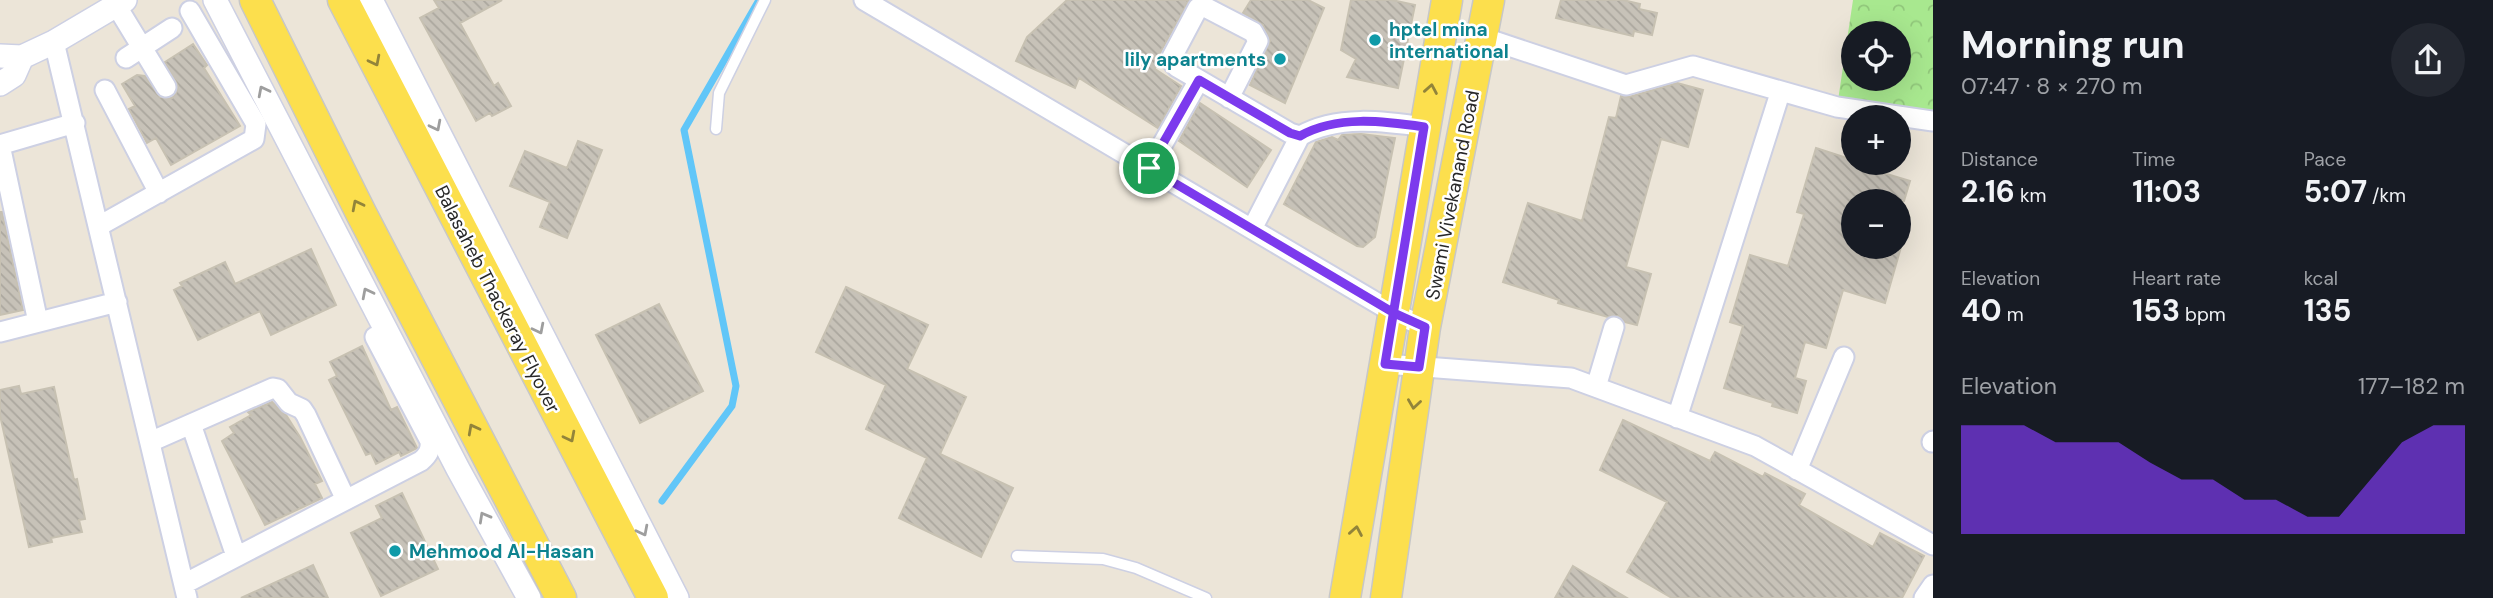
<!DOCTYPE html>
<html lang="en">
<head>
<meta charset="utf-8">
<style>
	:root { --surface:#171b24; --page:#242831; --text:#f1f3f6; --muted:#9ea1a6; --accent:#7c3aed }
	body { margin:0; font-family:"DM Sans",sans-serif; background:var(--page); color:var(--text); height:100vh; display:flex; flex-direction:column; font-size:26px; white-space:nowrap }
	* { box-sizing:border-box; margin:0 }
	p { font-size:23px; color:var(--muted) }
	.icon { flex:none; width:38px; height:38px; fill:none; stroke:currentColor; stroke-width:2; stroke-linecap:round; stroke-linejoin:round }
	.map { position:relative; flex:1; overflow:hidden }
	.drawer { display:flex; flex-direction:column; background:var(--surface); width:560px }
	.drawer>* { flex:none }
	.buttons { position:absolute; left:1841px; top:21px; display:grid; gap:14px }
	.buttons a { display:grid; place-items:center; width:70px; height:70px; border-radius:50%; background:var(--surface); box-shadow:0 7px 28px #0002; font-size:35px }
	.pin { position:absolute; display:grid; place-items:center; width:60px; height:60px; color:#fff; margin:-30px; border:4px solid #fff; border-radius:50%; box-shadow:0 2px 7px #0007 }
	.round { display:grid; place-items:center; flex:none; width:74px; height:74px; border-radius:37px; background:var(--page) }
	.overview { display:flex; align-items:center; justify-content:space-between; height:119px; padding:0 28px }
	h1 { font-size:38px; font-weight:700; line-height:52px }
	.figures { display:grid; grid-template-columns:repeat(3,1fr); gap:10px; height:119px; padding:7px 28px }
	.figures div { display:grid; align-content:center }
	.figures b { font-size:30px; font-weight:700 }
	.figures small { font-size:19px; font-weight:400 }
	.figures p { font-size:19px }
	.chart { height:196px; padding:14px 28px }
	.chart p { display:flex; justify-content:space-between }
	.chart svg { width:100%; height:126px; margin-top:7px; fill:var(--accent); opacity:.7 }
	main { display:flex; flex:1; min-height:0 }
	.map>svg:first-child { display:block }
	.forest { fill:url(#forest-crowns); fill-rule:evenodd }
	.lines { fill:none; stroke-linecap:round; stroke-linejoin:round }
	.stream { stroke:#61c6f8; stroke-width:7 }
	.building { fill:url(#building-back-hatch); stroke:#c7c1b2; stroke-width:2 }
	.service-casing { stroke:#cdd0e3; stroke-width:13 }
	.minor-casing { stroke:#cdd0e3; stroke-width:23 }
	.tertiary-casing { stroke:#cdd0e3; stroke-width:26 }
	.primary-casing { stroke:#c7c7c7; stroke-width:33 }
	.service { stroke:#fff; stroke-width:10 }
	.minor { stroke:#fff; stroke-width:19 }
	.tertiary { stroke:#fff; stroke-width:23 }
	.primary { stroke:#fcdf4d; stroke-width:30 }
	.oneway { stroke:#92843a }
	.oneway2 { stroke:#9e9e9e }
	.route-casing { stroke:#fff; stroke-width:14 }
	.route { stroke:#7c3aed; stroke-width:9 }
	.culture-dot { fill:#0f9aa8; stroke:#fff; stroke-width:2.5 }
	.labels { text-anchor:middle; stroke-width:5; stroke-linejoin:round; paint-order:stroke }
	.culture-label { font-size:19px; font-weight:bold; fill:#0d838f; stroke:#fff; text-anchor:start }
	.street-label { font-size:19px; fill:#282828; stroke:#fff }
</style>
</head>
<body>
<main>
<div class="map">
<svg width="1933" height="598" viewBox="0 0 1933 598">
	<defs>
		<pattern id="forest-crowns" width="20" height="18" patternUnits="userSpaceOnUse" patternTransform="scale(1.75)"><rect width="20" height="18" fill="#a8e88f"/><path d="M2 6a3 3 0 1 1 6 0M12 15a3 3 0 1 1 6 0" fill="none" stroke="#91c77b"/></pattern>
		<pattern id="building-back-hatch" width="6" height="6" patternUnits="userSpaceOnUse" patternTransform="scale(1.75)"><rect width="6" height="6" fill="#c7c2b8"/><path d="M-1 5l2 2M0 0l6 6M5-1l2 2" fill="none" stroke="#aba79e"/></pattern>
	</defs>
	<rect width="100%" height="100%" fill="#ece5d8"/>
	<path class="forest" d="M1853 0H1933V121L1837 107ZM1853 33H1899V79H1853Z"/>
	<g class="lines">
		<path class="stream" d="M662 501 732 406 736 386 684 130 759 0"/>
	</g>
	<path class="building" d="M434 0H502L460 23 494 86 498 83 511 106 492 116 490 113 476 121 420 18 439 8Z
		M1067 0H1189L1161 51 1155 69 1181 86 1158 128 1079 78 1075 88 1016 61 1027 37Z
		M1251 0H1308L1324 8 1285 103 1250 85 1270 41 1263 25 1243 13Z
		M1351 0H1392L1415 5 1398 88 1347 77 1356 59 1341 50Z
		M1561 0H1623L1640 4 1639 9 1657 13 1652 35 1634 31 1633 36 1556 18Z
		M193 44 207 65 204 68 240 126 171 165 156 138 147 143 129 109 135 106 122 84 137 75 145 76 160 97 172 98 176 93 178 86 165 62Z
		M1677 83 1703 90 1688 147 1661 139 1626 267 1651 274 1637 325 1625 322 1618 316 1608 317 1558 303 1559 300 1503 282 1528 203 1582 221 1609 117 1616 118 1621 96 1629 97Z
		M1200 103 1271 150 1247 187 1179 141Z
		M1361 134 1395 138 1375 237 1363 247 1357 246 1284 204 1316 142 1332 137 1338 140 1342 135Z
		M578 141 602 150 567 238 540 227 550 202 510 186 525 151 567 168Z
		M1816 148 1853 160V163H1860V166L1910 181 1904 201H1853V247H1901L1885 303 1843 290 1826 348 1805 342 1795 378 1806 381 1797 413 1772 406 1773 403 1724 388 1743 326 1730 322 1750 255 1788 266 1804 214 1797 212Z
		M0 212H2L23 310 0 315Z
		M311 249 336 305 271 335 260 311 198 340 174 290 182 286 180 283 225 262 235 284Z
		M846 287 928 325 907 369 966 397 940 454 1013 488 981 557 899 518 927 458 866 429 886 385 816 352Z
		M659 304 703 391 640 423 596 335Z
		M362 346 391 410 397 407 417 448 401 456 399 452 376 464 371 453 366 455 329 380 337 376 330 362Z
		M19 386 21 394 54 387 74 480 77 479 85 519 79 520 82 532 51 538 52 542 29 547 0 415V390Z
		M272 402 286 415 300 437 322 481 315 484 322 498 265 525 222 441 234 433 230 427 251 415 248 412Z
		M1623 420 1710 461 1715 452 1763 477 1765 473 1805 494 1799 505 1873 547 1880 533 1924 556 1902 598H1672L1627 572 1667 502 1600 470Z
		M402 493 438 569 381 596 351 533 382 518 376 506Z
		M313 565 328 598H241Z
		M1573 566 1627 598H1555Z"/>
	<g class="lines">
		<defs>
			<path id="service" d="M716 129 719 93 765 0
				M1017 556 1103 559 1136 568 1206 598"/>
			<path id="minor" d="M864 0 1394 313 1425 327
				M116 5 166 87
				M1482 37 1626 85 1693 66 1837 107 1933 121
				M54 42 187 598
				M126 58 172 28
				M105 90 159 193
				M1229 98 1258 41 1253 32 1203 6 1198 8 1172 57 1173 63 1177 67 1290 133 1300 136C1337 115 1383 121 1424 127
				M0 145 38 322
				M0 145 75 123
				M1149 168 1199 80
				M99 226 254 139 256 124 190 11
				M1252 229 1300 136
				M0 332 117 302
				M1385 364 1571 378 1755 446 1933 545
				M1596 387 1614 327
				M1677 418 1780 93
				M191 424 236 556
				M150 442 273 388 278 389 289 403 302 409 306 415 346 500
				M1932 442 1933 441
				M1797 470 1844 357
				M184 584 421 461C428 455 431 450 430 441L375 337
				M1924 598 1933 585"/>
			<path id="tertiary" d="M215 0 458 469 529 598
				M371 0 677 598
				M0 56 22 57 54 42 125 0
				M0 84 14 75 22 57"/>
			<path id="primary" d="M255 0 361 213 561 598
				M343 0 653 598
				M1345 598 1447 0
				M1386 598 1425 327 1489 0"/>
		</defs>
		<use href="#service" class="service-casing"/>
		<use href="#minor" class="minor-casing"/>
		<use href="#tertiary" class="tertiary-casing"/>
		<use href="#primary" class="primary-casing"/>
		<use href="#service" class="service"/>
		<use href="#minor" class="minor"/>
		<use href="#tertiary" class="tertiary"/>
		<use href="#primary" class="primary"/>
	</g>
	<defs><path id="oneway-chevron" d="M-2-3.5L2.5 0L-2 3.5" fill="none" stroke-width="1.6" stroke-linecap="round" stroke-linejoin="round" transform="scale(1.75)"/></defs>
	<g class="oneway">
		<use href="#oneway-chevron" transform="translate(375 61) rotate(63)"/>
		<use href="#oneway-chevron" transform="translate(1431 89) rotate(-80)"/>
		<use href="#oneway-chevron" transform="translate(357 205) rotate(-117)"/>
		<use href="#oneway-chevron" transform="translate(1414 404) rotate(98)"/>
		<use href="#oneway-chevron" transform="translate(473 429) rotate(-118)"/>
		<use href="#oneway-chevron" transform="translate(570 437) rotate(63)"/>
		<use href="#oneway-chevron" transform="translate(1356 531) rotate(-80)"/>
	</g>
	<g class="oneway2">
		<use href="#oneway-chevron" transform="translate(263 91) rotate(-117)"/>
		<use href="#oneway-chevron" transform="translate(436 126) rotate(63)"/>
		<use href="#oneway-chevron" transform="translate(367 293) rotate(-117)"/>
		<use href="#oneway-chevron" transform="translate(539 329) rotate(63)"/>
		<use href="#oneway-chevron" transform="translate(484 517) rotate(-119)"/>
		<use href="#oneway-chevron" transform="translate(643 531) rotate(63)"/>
	</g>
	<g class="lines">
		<defs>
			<path id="route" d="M1149 168 1394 313 1425 327 1419 367 1385 364 1424 127C1383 121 1337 115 1300 136L1290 133 1199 80 1149 168"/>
		</defs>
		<use href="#route" class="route-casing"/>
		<use href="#route" class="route"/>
	</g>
	<g class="culture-dot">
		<circle cx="1375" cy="40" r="7"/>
		<circle cx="1280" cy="59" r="7"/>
		<circle cx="395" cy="551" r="7"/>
	</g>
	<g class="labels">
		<g class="culture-label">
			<text x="1389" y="36">hptel mina<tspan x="1389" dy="22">international</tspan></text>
			<text x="1266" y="66" text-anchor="end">lily apartments</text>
			<text x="409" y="558">Mehmood Al-Hasan</text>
		</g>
		<g class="street-label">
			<text transform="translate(1452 195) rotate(-79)" y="7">Swami Vivekanand Road</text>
			<text transform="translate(498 299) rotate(63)" y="7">Balasaheb Thackeray Flyover</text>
		</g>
	</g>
</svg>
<div class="buttons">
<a><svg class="icon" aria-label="locate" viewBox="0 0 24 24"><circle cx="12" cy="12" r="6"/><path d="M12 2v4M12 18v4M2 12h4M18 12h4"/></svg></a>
<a>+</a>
<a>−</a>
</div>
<div class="pin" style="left:1149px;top:168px;background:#1e9e55"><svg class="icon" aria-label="arrive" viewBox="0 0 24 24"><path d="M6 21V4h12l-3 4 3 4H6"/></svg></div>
</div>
<section class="drawer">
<div class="overview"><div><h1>Morning run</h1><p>07:47 · 8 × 270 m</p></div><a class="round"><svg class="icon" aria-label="share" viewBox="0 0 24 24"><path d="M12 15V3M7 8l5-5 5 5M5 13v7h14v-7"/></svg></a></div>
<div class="figures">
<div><p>Distance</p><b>2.16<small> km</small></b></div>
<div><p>Time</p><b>11:03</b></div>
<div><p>Pace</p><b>5:07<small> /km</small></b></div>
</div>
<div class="figures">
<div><p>Elevation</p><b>40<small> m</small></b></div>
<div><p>Heart rate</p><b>153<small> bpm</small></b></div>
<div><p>kcal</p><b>135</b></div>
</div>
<div class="chart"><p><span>Elevation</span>177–182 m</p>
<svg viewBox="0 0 160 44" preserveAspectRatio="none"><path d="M0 44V6L10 6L20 6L30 12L40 12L50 12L60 19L70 25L80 25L90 32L100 32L110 38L120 38L130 25L140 12L150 6L160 6V44z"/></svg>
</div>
</section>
</main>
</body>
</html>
